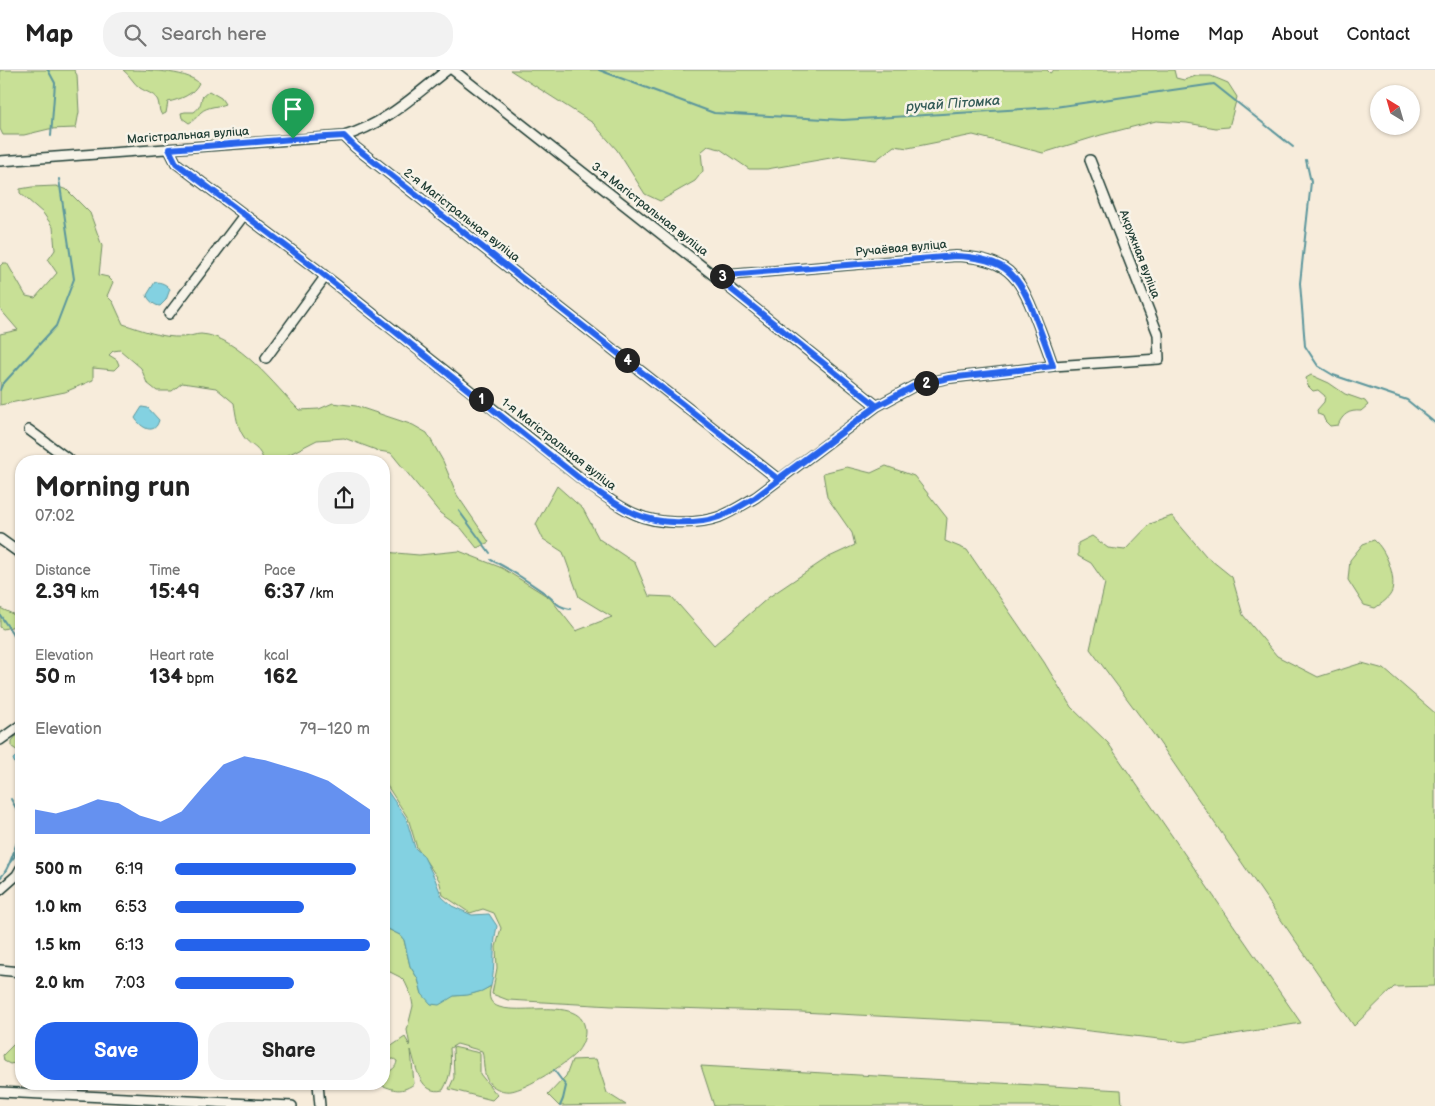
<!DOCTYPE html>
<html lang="en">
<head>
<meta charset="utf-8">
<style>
	:root { --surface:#fff; --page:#f2f2f2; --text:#222; --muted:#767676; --line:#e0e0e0; --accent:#2563eb }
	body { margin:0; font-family:"Balsamiq Sans",sans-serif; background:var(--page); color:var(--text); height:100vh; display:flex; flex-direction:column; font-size:19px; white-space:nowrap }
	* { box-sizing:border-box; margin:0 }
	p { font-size:16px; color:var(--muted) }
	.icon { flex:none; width:28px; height:28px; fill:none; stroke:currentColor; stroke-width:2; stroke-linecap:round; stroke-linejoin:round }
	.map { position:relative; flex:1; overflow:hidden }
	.sheet { position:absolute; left:15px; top:385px; width:375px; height:635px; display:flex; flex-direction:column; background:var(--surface); border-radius:20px; box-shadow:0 1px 4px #0004 }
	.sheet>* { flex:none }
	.needle { width:32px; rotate:323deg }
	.buttons { position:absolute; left:1370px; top:15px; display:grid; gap:10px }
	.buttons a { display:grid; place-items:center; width:50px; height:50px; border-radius:50%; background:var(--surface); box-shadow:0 1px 4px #0004; font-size:25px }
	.pin { position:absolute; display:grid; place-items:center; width:42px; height:42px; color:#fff; margin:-51px -21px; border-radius:50% 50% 50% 0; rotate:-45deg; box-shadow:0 0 5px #0007 }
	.pin .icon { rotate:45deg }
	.km { position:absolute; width:25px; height:25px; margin:-12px; border-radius:50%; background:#222; color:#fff; font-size:14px; line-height:25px; text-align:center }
	.round { display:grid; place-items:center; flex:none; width:52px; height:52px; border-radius:20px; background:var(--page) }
	.summary { display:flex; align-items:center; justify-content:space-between; height:85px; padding:0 20px }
	h1 { font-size:28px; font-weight:600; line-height:38px }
	.figures { display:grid; grid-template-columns:repeat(3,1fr); gap:8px; height:85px; padding:5px 20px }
	.figures div { display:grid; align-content:center }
	.figures b { font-size:21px; font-weight:600 }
	.figures small { font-size:14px; font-weight:400 }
	.figures p { font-size:14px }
	.chart { height:140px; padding:10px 20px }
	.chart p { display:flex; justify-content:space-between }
	.chart svg { width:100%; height:90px; margin-top:5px; fill:var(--accent); opacity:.7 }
	.primary-button { display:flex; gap:10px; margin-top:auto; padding:10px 20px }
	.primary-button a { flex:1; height:58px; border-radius:20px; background:var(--accent); color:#fff; font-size:20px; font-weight:600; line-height:58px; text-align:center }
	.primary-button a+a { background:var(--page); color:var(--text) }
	ul { padding:0 20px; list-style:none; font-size:16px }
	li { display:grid; grid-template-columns:80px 60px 1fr; align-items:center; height:38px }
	li i { height:12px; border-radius:6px; background:var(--accent) }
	header { display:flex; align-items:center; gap:30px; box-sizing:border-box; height:70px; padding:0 25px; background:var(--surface); border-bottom:1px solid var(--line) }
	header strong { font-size:24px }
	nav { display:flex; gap:28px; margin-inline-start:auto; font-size:18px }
	.search { width:350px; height:45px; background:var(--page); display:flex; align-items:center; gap:12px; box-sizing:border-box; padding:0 18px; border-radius:20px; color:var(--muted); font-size:19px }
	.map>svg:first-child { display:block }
	.green { fill:#c8e096; stroke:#748e65 }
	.water { fill:#83d1e1; stroke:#5b969c }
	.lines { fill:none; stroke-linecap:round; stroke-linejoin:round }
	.stream { stroke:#5b969c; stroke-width:2 }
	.minor-casing { stroke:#1f3d34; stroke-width:12 }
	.minor { stroke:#f7f3e8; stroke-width:9 }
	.route-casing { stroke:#fff; stroke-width:10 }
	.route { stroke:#2563eb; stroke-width:6 }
	.labels { text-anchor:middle; stroke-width:5; stroke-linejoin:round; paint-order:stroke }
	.street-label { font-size:12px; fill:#1f3d34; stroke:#f7f3e8 }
	.water-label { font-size:14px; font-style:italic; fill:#335b57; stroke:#f7f3e8 }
</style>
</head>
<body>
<header>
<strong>Map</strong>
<div class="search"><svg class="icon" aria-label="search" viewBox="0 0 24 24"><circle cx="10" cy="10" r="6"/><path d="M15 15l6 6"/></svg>Search here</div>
<nav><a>Home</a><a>Map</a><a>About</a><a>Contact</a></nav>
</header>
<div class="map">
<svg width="1435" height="1036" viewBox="0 0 1435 1036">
	<rect width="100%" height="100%" fill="#f7ecdb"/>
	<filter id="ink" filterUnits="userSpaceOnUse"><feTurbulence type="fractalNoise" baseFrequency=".02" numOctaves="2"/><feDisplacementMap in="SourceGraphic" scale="10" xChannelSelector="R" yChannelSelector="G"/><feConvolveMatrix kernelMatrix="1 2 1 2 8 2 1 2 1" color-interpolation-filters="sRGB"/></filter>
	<g filter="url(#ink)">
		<path class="green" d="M0 0H74L77 5 79 42 76 58 49 59 24 65H3L0 59Z
			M123 0C144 0 186 0 199 13 193 25 181 29 168 32L166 43 162 45C158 40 160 34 157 29 153 23 146 22 140 18 133 13 130 5 123 0Z
			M510 0H1047L1050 3 1054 0H1174L1176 8 1184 10 1196 6H1211L1228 13 1237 27 1229 57 1216 58 1187 53 1156 51 1101 65 1043 83 973 65 908 78 894 76 876 90 842 86 767 99H749L720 79 708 76 701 82 703 101 695 111 660 131 645 124 617 80 593 53Z
			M209 21 221 28 225 34C218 37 208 36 201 42 197 46 195 50 189 53L182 48 181 43 185 42H194C200 38 201 33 202 27Z
			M56 116 67 120 90 143 102 176 99 205 108 207 113 212 107 226 113 232 123 254C142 260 162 268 182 267 189 267 195 264 201 264 238 266 275 316 299 340L319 339 333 333 356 336 413 355 427 363 443 391 457 425 489 472 477 478 461 458 440 443 391 383 379 381 344 368 317 370 284 387V391H264C258 375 252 378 244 367 237 357 236 345 234 333L216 318 182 313 172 321H157L147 313 141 298 120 280 113 281 109 285 117 290 119 295 114 300 93 298V310L65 322 0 335V264L18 260 0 239V196L3 193H7L26 226 35 228 57 203 48 190 55 180 53 157 43 143 20 123V119L32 117Z
			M1311 305 1329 313 1345 324 1365 331 1368 335 1361 341C1349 340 1343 344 1338 355L1330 356 1325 351 1323 346 1318 344 1317 340 1324 332 1325 326 1318 320 1313 321 1308 316 1306 308Z
			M886 396 914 406 947 448 945 471 967 480 1044 592 1071 637 1108 673 1301 953 1186 972 1028 954 801 942 612 936 508 930 492 924 497 898 496 877 501 858 494 843 483 839 470 843 443 825 439 810 417 778 408 748 384 711V482L419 485 459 481 502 498 550 528 576 561 612 547 579 527 563 482 543 469 536 454 557 416 583 439 599 469 635 493 649 526 672 527 714 575 769 527 827 488 855 475 852 463 827 427 823 403 847 397 871 403Z
			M1172 446 1206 486 1232 507 1243 545 1277 586 1318 607 1362 593 1384 599 1435 643V916L1394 917 1354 956 1157 669 1090 579 1105 513 1091 493 1078 486V473L1092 466 1108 478 1125 480 1150 454Z
			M1374 470C1386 480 1396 506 1392 521 1390 528 1381 534 1375 538L1364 535 1348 510 1350 490 1363 474Z
			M0 538 21 548V564L15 556 3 559 0 557Z
			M16 666 21 667V683L12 677V671Z
			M388 859 400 865 404 870 410 896 418 909 422 924C446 926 469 929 491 916 475 965 586 913 585 962 585 969 581 978 576 983 566 994 526 1019 511 1021 503 1022 496 1019 490 1014 482 1005 485 992 482 981L457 974 450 978C451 995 452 1004 443 1020 420 1026 416 996 411 980L414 1014C398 1025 393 1018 376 1014H384V1002L386 1003C392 1000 396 998 397 991L394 989 384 990V981L405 967 410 976 407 960 413 936 411 925 405 912 400 907 384 899V861Z
			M21 952V987L15 993 10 994 4 991 3 985 18 970 20 954Z
			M453 977 480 983V1004L497 1025 492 1030 449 1019 454 1008Z
			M596 989 607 1023 626 1035 559 1036 548 1025 566 1006 572 990Z
			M701 996 1121 1020 1122 1036H714Z"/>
		<path class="water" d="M155 212C161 212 166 214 170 219L166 230 160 236C155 236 148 230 147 225Z
			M142 337 148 338 159 350C155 366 141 358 135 348Z
			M19 684 21 686V709L13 689Z
			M384 716 406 748 415 778 423 785 435 809 442 827 452 836 472 845 489 844 497 856C492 877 496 897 491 916L482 921 468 925 454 926 439 935 431 934 422 924 418 909 410 896 404 870 400 865 388 859 384 861Z"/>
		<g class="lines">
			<path class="stream" d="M48 0 55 13 51 66
				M599 0 714 43 843 50 1055 37 1214 14 1293 77
				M1306 90 1311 112 1300 213 1305 276 1318 296 1333 305 1407 330 1435 353
				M0 320 2 315 56 256 74 209 59 109
				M459 441 490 483
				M491 490C511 499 529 512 546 524 557 532 555 536 570 539
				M0 545 21 576
				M11 729 21 747
				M8 795 15 786 14 780
				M0 808C9 801 18 770 21 757
				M554 1000 566 1016 563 1029 560 1036"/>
			<defs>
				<path id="minor" d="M453 0 717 208 877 336
					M344 66 355 77 778 409
					M169 79 176 93 315 198 589 415C604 426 619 437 635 444 656 454 697 455 719 447 732 442 744 434 756 427L877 336 916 315 949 308 1053 296 1159 289 1158 264 1090 90
					M0 91 344 66C384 55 415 25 447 0
					M717 208 727 205 956 186C1006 188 1019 204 1036 249 1042 265 1048 280 1053 296
					M169 244 244 145
					M266 288 325 207
					M29 360 71 391
					M0 469 21 484
					M0 670 21 655
					M0 820 17 805 21 798
					M0 900 21 902
					M318 1014 320 1036
					M0 1022 292 1036"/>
			</defs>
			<use href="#minor" class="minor-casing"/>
			<use href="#minor" class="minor"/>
		</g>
	</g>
	<g class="lines" filter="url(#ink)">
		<defs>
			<path id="route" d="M293 69 169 79 176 93 315 198 589 416C604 426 619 437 635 444 657 454 697 455 719 447 732 442 744 434 756 427L877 336 916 315 949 308 1053 296C1048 280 1042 265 1036 249 1019 204 1006 188 956 186L727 205 717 208 877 336 778 409 355 77 344 66 293 69"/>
		</defs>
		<use href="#route" class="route-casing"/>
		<use href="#route" class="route"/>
	</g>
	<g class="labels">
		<g class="street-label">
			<text transform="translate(188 65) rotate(-4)" y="4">Магістральная вуліца</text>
			<text transform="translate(650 139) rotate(38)" y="4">3-я Магістральная вуліца</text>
			<text transform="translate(462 145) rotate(38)" y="4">2-я Магістральная вуліца</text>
			<text transform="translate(901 178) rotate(-5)" y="4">Ручаёвая вуліца</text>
			<text transform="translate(1140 184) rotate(69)" y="4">Акружная вуліца</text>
			<text transform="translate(559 374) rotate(38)" y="4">1-я Магістральная вуліца</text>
		</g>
		<g class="water-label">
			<text transform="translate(953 33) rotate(-4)" y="5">ручай Пітомка</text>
		</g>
	</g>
</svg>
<div class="buttons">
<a><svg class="needle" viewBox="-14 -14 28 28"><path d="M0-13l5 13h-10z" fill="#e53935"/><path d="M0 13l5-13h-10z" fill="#767676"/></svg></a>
</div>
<div class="pin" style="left:293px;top:69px;background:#1e9e55"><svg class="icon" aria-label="arrive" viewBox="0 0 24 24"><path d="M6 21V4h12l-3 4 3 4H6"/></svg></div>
<b class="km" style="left:481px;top:329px">1</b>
<b class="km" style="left:926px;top:313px">2</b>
<b class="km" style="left:722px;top:206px">3</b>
<b class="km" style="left:627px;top:290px">4</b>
<section class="sheet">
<div class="summary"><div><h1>Morning run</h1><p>07:02</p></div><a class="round"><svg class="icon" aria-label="share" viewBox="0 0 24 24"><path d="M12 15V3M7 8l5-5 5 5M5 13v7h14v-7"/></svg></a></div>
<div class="figures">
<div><p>Distance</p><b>2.39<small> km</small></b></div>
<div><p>Time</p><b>15:49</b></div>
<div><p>Pace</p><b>6:37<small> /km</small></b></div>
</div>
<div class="figures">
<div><p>Elevation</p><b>50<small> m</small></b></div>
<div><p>Heart rate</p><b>134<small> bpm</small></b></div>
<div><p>kcal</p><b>162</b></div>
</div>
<div class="chart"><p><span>Elevation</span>79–120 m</p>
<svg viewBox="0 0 160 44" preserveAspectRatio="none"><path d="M0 44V32L10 34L20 31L30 27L40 29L50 35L60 38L70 33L80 21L90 10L100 6L110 8L120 11L130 14L140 18L150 25L160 32V44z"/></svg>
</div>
<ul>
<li><b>500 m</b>6:19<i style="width:93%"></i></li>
<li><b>1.0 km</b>6:53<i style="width:66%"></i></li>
<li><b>1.5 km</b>6:13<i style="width:100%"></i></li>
<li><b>2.0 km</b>7:03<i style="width:61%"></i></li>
</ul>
<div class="primary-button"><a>Save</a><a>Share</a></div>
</section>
</div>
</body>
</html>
